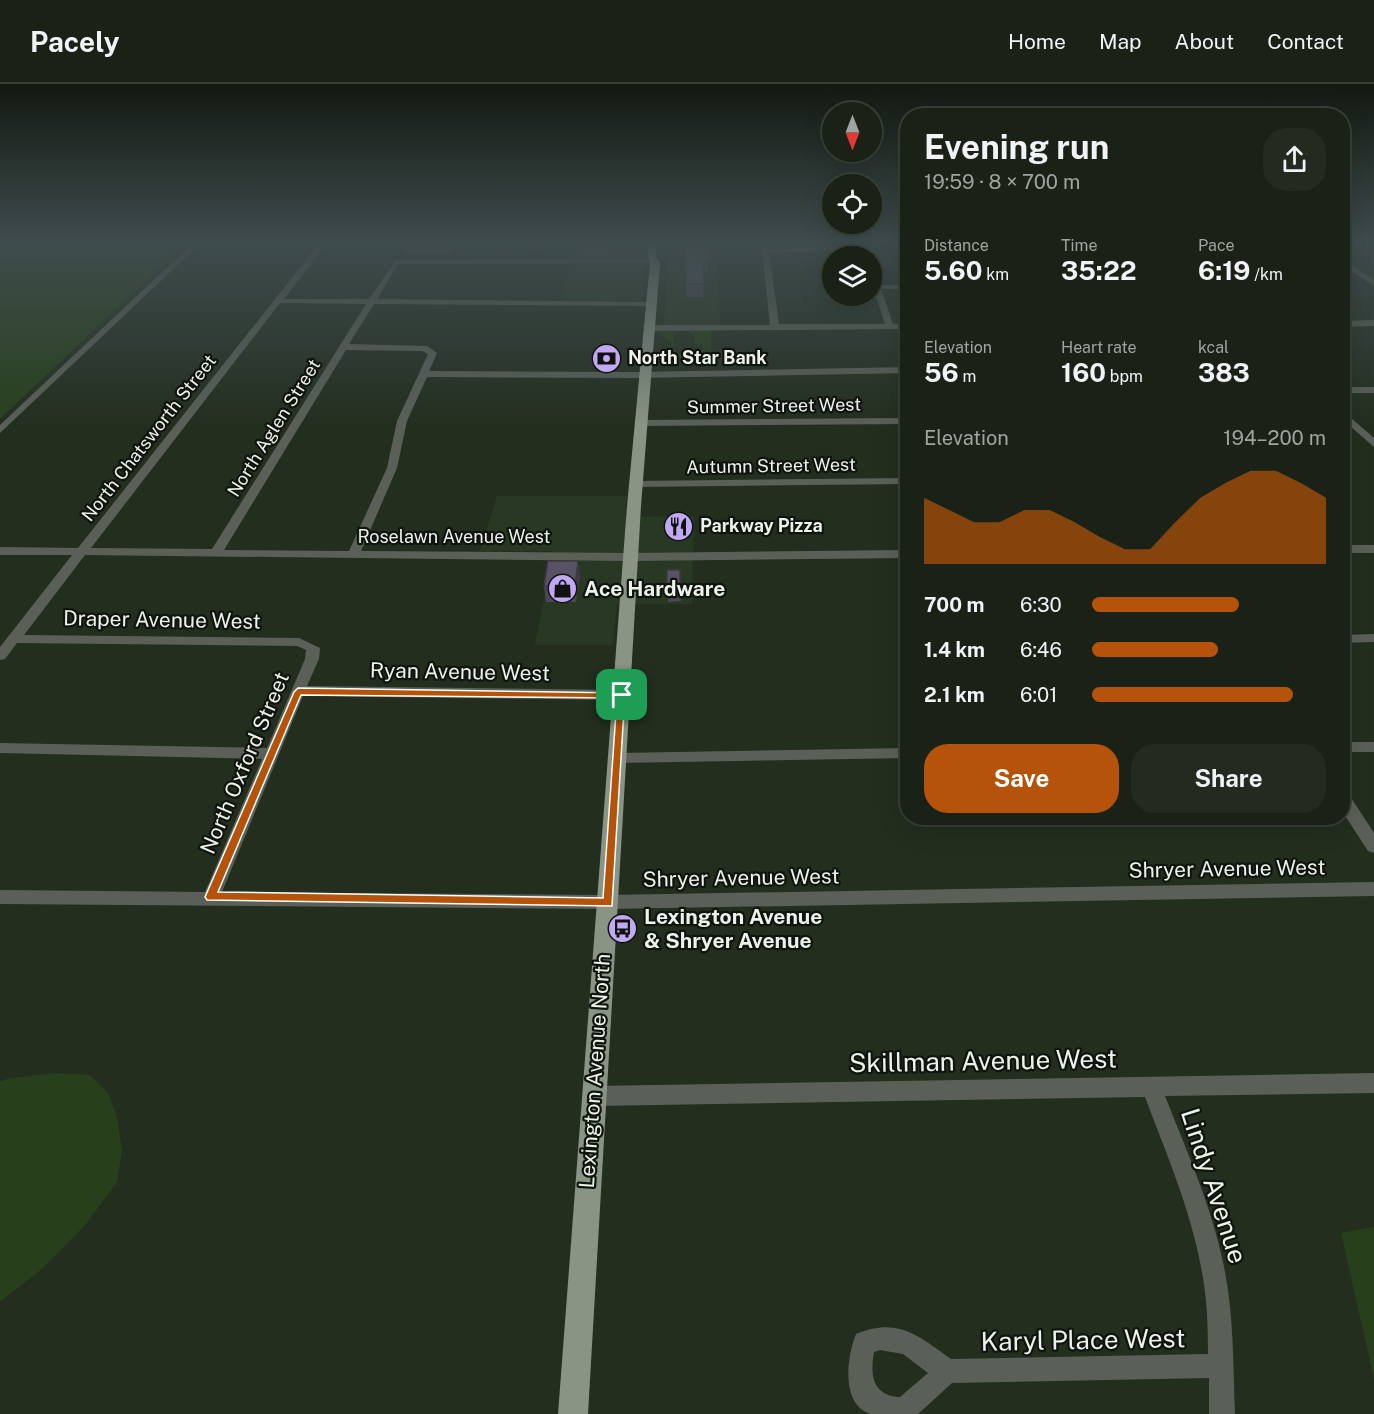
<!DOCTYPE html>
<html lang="en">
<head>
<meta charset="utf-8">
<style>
	:root { --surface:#1a2217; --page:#232a20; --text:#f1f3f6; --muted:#9fa4a1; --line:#383f36; --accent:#b45309 }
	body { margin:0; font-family:"Public Sans",sans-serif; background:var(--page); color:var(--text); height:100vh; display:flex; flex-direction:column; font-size:22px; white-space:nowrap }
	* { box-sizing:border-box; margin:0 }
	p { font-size:20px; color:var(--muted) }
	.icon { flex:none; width:33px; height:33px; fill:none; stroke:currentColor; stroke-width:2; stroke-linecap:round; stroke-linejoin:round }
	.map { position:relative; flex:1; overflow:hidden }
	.side { position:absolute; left:900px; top:24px; width:450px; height:717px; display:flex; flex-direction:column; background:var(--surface); border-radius:24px; box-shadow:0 6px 24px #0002,0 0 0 2px var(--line) }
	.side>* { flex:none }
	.needle { width:39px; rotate:180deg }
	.controls { position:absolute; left:822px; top:18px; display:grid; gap:12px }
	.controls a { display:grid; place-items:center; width:60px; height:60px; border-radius:50%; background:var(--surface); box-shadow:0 6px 24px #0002,0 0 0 2px var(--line); font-size:30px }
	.pin { position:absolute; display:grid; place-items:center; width:51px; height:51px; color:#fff; margin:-26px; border-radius:12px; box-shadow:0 3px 9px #0006 }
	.round { display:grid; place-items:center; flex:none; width:63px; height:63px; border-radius:24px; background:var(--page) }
	.head { display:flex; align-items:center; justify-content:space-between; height:102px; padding:0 24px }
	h1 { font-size:33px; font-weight:700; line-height:45px }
	.stats { display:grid; grid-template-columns:repeat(3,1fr); gap:9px; height:102px; padding:6px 24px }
	.stats div { display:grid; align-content:center }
	.stats b { font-size:26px; font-weight:700 }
	.stats small { font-size:16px; font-weight:400 }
	.stats p { font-size:16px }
	.chart { height:168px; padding:12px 24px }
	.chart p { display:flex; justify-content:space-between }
	.chart svg { width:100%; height:108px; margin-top:6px; fill:var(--accent); opacity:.7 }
	.cta { display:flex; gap:12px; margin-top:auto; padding:12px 24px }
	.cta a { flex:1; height:69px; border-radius:24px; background:var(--accent); color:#fff; font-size:24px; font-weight:700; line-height:69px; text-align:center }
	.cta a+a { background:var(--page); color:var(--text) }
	ul { padding:0 24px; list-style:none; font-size:20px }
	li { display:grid; grid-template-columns:96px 72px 1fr; align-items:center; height:45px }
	li i { height:15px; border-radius:8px; background:var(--accent) }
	header { display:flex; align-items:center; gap:36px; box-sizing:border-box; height:84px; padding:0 30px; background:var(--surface); border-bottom:2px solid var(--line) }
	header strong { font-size:28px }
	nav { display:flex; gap:33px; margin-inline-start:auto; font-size:21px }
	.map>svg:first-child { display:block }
	.built { fill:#293823 }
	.green { fill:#27401b }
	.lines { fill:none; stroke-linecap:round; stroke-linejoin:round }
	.minor { fill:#5a6058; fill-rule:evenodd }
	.major { fill:#899485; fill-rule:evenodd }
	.wall { fill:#4c4756 }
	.shaded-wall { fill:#3e3946 }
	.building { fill:#585264; stroke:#3e3946; stroke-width:1.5 }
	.route { fill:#b45309; stroke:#fff; stroke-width:1.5; fill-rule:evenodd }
	.labels { text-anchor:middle; stroke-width:4.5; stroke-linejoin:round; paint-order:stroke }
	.far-poi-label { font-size:18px; font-weight:bold; fill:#ecf3e9; stroke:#0f140e; text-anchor:start }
	.far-street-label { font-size:18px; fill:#ecf3e9; stroke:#0f140e }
	.poi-label { font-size:21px; font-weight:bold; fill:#ecf3e9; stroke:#0f140e; text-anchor:start }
	.street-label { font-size:21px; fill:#ecf3e9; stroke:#0f140e }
	.near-street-label { font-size:26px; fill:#ecf3e9; stroke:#0f140e }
</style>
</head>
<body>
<header>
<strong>Pacely</strong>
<nav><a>Home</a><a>Map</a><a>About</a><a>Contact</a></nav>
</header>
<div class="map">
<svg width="1374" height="1330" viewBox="0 0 1374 1330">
	<rect width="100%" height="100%" fill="#232e1f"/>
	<path class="built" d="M575 157H649L647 174H570Z
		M865 157H907V184H876Z
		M668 164H717L720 241H664Z
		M571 178 646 179 641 217H561Z
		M497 412H627L625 433 694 432 692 520H617L613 561H535L553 467H480Z"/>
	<path class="green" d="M0 157H187L0 335Z
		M690 246H711V275L659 274V271L672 260 660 248H681L674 250V260L682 262H672V270H695L703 264V260H694V250H690Z
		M55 989 90 991 108 1009 117 1033 122 1067 117 1098 86 1140 43 1184 0 1218V998L7 995Z
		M1374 1143V1295L1341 1149Z"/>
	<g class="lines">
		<path class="minor" d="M195 157H203L0 349V341Z
			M321 157H329L284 215H369L396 176 655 175 659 177 655 179 398 180 377 215 652 218 656 220 652 222 374 220 349 260 427 262 437 269 429 287 635 288 908 283V289L635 294 427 293 407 337 397 384 361 467 631 469 908 466V474L631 477 85 471 24 551 299 554 320 564 319 575 307 602 622 606 629 611 622 616 303 612 222 808 608 811 1374 798V812L608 825 0 820V806L205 808 262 675 0 669V659L267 664 305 575 306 566 297 562 17 559 5 575 0 576V563L72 471H0V463L78 464ZM280 219 366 220 212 465 91 464ZM346 266 422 267 428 270 397 337 387 384 349 467 224 466Z
			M852 162 864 164 869 172H862L858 168 852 166 769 169 779 240H885L872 200V188L876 190 880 201H908V205H881L893 240 908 239V245L650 247 646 244 650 241H770L762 165Z
			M1342 175 1374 196V202L1342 181Z
			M1374 236V242L1342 243V237Z
			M1342 303H1374V309H1342Z
			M1342 326 1374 354V363L1342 335Z
			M908 334V340L641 342 636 339 641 336Z
			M908 394V400L636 403 631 400 636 397Z
			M1342 461H1374V469H1342Z
			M1374 550V558L1342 559V551Z
			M1342 658H1374V668H1342Z
			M908 664V674L617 679 609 674 617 669Z
			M1342 707 1348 709 1374 749V769L1368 767 1342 727Z
			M1374 989V1009L1165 1012C1187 1068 1212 1123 1224 1183 1234 1231 1233 1281 1235 1330H1209V1294L952 1299 918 1330C904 1330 885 1330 871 1330 840 1321 847 1272 856 1250 898 1233 917 1251 951 1275L1208 1270C1208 1241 1207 1212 1201 1183 1190 1124 1166 1069 1145 1013L592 1022 585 1019 582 1012 585 1005 592 1002ZM880 1266 903 1270 928 1289 900 1313C872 1312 870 1290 874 1268Z"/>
		<path class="major" d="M649 157H657L656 172 660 179 641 422 588 1330H558L627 422 650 179 648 172Z"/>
	</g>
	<path class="wall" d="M406 157H456L449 170H405L403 161Z
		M610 157 608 171H577L576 159Z
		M686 159H708V188H704L703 213H686Z
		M667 486H680L681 517 668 518Z
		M580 492 576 518H546L544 502Z"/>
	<path class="shaded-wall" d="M449 157H456L449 170 447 161Z
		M532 157H551L548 164 533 166Z
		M607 157H610L608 171 607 159Z
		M578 477 580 492 576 518 575 502Z"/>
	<path class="building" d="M406 157H449L447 161H403Z
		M576 157H607V159H576Z
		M686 159H708L709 176H704L703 200H686Z
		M548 477H578L575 502H544Z
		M667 486H680V502H667Z"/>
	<linearGradient id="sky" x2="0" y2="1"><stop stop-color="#131911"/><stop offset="0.46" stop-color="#3f4c4d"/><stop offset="1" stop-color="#3f4c4d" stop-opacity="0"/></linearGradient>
	<rect width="1374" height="343" fill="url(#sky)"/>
	<path class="route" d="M298 604 625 609 612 822 207 816 205 813 294 608ZM301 611 617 614 603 814 218 808Z"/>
	<defs>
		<symbol id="bank-disc" viewBox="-11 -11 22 22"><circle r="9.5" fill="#c1a8f3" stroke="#0f140e"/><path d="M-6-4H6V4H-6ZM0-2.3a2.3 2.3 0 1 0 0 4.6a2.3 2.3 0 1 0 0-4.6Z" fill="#111"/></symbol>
		<symbol id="restaurant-disc" viewBox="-11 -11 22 22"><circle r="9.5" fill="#c1a8f3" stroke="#0f140e"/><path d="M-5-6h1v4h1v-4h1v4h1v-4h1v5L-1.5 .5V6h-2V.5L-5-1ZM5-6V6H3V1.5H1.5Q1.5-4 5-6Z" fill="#111"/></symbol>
		<symbol id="shop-disc" viewBox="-11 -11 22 22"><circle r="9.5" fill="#c1a8f3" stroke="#0f140e"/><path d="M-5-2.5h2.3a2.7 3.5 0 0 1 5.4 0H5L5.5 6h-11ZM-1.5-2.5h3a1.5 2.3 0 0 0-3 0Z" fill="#111"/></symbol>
		<symbol id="bus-disc" viewBox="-11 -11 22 22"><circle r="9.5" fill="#c1a8f3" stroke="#0f140e"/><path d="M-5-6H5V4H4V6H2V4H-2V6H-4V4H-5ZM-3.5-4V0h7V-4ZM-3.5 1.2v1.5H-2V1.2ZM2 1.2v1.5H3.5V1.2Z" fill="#111"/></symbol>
	</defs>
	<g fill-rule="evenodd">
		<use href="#bank-disc" x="590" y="258" width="33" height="33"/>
		<use href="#restaurant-disc" x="662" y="426" width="33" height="33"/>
		<use href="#shop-disc" x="546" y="488" width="33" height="33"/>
		<use href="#bus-disc" x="606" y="828" width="33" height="33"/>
	</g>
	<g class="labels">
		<g class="far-poi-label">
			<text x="628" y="280">North Star Bank</text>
			<text x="700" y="448">Parkway Pizza</text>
		</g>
		<g class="far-street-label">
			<text transform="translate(774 322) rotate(-1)" y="6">Summer Street West</text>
			<text transform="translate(274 344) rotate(-58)" y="6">North Aglen Street</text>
			<text transform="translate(149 354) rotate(-52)" y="6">North Chatsworth Street</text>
			<text transform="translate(771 382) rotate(-1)" y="6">Autumn Street West</text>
			<text x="454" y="459">Roselawn Avenue West</text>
		</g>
		<g class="poi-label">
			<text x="584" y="512">Ace Hardware</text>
			<text x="644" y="840">Lexington Avenue<tspan x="644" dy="24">&amp; Shryer Avenue</tspan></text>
		</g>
		<g class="street-label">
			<text transform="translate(162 536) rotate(1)" y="7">Draper Avenue West</text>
			<text transform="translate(460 588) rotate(1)" y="7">Ryan Avenue West</text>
			<text transform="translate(245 679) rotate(-67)" y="7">North Oxford Street</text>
			<text transform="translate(1227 785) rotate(-1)" y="7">Shryer Avenue West</text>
			<text transform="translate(741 794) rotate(-1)" y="7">Shryer Avenue West</text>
			<text transform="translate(595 987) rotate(-86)" y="7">Lexington Avenue North</text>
		</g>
		<g class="near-street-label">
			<text transform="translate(983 977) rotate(-1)" y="9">Skillman Avenue West</text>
			<text transform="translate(1214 1102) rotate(72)" y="9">Lindy Avenue</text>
			<text transform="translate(1083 1256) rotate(-1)" y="9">Karyl Place West</text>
		</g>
	</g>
</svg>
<div class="controls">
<a><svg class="needle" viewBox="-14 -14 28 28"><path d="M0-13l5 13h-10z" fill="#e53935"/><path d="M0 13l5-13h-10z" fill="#9fa4a1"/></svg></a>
<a><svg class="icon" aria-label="locate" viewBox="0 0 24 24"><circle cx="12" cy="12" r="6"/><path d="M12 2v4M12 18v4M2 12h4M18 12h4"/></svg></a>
<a><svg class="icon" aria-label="layers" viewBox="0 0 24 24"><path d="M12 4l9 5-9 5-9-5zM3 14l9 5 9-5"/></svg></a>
</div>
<div class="pin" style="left:622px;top:611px;background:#1e9e55"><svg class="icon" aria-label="arrive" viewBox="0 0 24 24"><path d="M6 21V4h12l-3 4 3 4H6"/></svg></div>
<section class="side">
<div class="head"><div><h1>Evening run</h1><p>19:59 · 8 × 700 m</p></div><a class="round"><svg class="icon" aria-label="share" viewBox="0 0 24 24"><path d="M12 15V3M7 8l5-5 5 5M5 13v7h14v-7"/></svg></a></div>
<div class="stats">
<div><p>Distance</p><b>5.60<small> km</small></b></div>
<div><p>Time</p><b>35:22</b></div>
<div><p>Pace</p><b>6:19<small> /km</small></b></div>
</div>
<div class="stats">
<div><p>Elevation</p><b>56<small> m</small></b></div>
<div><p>Heart rate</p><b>160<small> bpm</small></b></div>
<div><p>kcal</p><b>383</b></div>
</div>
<div class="chart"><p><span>Elevation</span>194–200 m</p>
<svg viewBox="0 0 160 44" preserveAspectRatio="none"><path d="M0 44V17L10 22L20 27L30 27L40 22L50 22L60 27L70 33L80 38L90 38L100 27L110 17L120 11L130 6L140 6L150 11L160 17V44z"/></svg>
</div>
<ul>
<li><b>700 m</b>6:30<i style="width:63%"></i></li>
<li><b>1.4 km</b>6:46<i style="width:54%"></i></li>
<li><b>2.1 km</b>6:01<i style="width:86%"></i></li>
</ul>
<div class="cta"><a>Save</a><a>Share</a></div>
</section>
</div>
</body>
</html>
